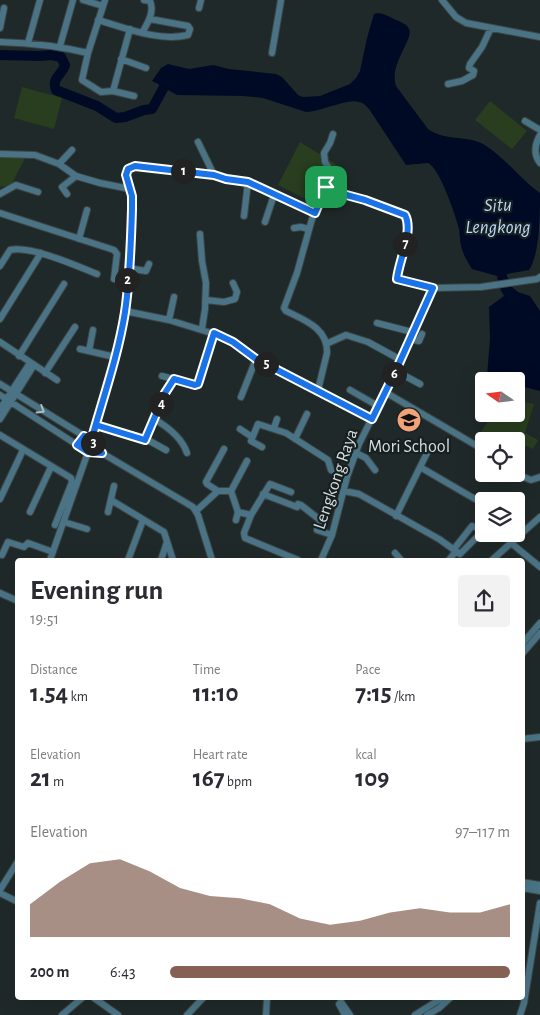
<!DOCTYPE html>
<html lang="en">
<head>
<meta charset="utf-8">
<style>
	:root { --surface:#fff; --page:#f2f2f3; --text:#2b2b33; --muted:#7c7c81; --accent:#846152 }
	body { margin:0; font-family:"Alegreya Sans",sans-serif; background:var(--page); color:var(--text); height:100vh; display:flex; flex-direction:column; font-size:19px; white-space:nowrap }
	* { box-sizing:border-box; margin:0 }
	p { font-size:16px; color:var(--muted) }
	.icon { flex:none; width:28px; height:28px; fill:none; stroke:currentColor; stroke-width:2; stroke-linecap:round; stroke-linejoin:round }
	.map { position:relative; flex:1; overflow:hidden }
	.sheet { position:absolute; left:15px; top:558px; width:510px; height:442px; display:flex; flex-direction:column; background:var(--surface); border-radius:5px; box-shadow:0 5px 20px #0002 }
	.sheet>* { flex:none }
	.needle { width:32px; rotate:284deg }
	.tools { position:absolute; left:475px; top:372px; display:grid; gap:10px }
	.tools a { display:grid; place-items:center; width:50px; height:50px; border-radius:5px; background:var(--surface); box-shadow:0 5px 20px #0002; font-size:25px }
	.pin { position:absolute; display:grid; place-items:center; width:42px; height:42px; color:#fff; margin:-21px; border-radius:10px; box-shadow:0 2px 8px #0006 }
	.km { position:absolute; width:25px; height:25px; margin:-12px; border-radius:50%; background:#222; color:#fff; font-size:14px; line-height:25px; text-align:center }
	.round { display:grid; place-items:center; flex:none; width:52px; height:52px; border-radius:5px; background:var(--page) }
	.head { display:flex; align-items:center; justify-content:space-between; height:85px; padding:0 15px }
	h1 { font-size:28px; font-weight:600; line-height:38px }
	.metrics { display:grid; grid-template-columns:repeat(3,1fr); gap:8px; height:85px; padding:5px 15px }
	.metrics div { display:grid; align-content:center }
	.metrics b { font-size:25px; font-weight:600 }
	.metrics small { font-size:14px; font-weight:400 }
	.metrics p { font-size:14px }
	.chart { height:140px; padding:10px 15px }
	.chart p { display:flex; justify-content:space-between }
	.chart svg { width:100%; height:90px; margin-top:5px; fill:var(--accent); opacity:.7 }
	ul { padding:0 15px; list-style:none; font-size:16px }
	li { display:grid; grid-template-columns:80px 60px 1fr; align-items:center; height:38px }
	li i { height:12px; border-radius:6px; background:var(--accent) }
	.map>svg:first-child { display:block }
	.green { fill:#283e1f }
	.water { fill:#000a25 }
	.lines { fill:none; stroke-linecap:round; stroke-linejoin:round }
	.river { stroke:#000a25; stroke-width:10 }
	.minor-casing { stroke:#3d4646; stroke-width:8 }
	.minor { stroke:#4a7486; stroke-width:6 }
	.oneway { stroke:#acbdc2 }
	.route-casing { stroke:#fff; stroke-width:10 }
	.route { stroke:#1a73e8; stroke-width:6 }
	.labels { text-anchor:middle; stroke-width:4.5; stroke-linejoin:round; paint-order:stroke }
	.poi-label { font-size:18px; fill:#d6dcdc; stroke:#162020 }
	.street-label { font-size:18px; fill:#d6dcdc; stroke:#162020 }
	.water-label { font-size:19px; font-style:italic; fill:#bed8f9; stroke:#162020 }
</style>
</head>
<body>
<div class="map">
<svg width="540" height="1015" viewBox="0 0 540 1015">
	<rect width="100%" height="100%" fill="#202929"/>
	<path class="green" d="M22 87 62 98 54 129 14 118Z
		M490 101 527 131 512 149 475 120Z
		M300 142 337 165 316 204 278 185Z
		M0 150 26 152 24 160 11 185 0 187Z
		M516 400 534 404 525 433 538 440 533 449 512 440 484 441V446L477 442 480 433 493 414H516Z"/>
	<path class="water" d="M378 13C385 14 390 17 396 20 401 22 407 24 409 29 414 40 389 63 396 86L428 129C444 141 466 135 483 144 505 157 520 179 540 193 540 215 540 254 529 270L507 274V276L512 287 518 292 530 296 540 311V391L516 385V381H494L487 376 490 339 489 307 504 296 499 287 497 276 472 269C469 264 465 258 463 252 460 245 460 237 459 229 456 216 439 167 428 163L406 165 369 109C366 106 364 103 359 102 347 98 321 112 306 112L263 98 243 96 177 95 168 90 165 85H160L152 81 161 68 168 64 189 69 213 65 229 69 276 74 282 77 298 95 303 97 320 96 350 84 356 78 360 71 367 38 374 14Z"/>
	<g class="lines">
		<path class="river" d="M0 55 39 56 51 55 61 57 65 65C62 75 51 78 56 90L97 106 116 118 125 117 144 110 152 109 165 85 177 81"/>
		<defs>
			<path id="minor" d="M83 0 103 6
				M105 0 88 53 82 80 101 92 113 91 134 96
				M442 0 456 17 466 23 540 37
				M199 8 201 0
				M98 20C126 28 159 42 188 35L190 29 188 26 150 19
				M0 28 4 8
				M142 33C147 24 155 12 150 1L144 0
				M0 42C30 43 59 46 88 53
				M28 43 40 0
				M60 46 73 0
				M272 53 281 0
				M121 59 146 68
				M448 84 462 81 473 75 474 71 469 68 470 64 482 47 491 28
				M113 91 130 29
				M525 121 540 130
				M540 135C535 144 533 154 540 163
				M198 142 214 175
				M0 154 35 155 59 164 76 176 100 183 130 189
				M59 164 72 150
				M326 187 339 193 365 200 405 215C414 231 398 263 397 279L433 288
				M0 194 16 185 38 192
				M67 194 62 187 76 176
				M0 213 114 250 117 254 114 279
				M244 216 248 182
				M265 222 274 195
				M294 228 301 227 308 229
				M200 234 202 261 206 283 205 309 202 329
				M79 239 87 210
				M0 266 10 250C30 245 77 266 97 274
				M128 268 146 271 149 264
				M206 300 224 302 235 299 237 292 233 283
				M125 311 169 320 224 337 256 359 372 419
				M0 319 41 253
				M169 320 174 297
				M377 323 412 332
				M410 339 419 341 422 334
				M0 342 57 380
				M326 344 346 335 368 342 401 360
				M80 349 115 357
				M89 351 93 330
				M19 356 64 284
				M396 371 420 384
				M45 373 75 327
				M162 376 197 385 200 382 215 333
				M0 384 84 436 91 441 102 453 193 507 198 515 212 560
				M318 390 327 353C328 328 304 320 286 311L284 308 297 273 312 219 332 173 325 162 324 153 330 143 333 134
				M350 390 378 406
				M385 392 484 450
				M0 395 88 452 102 453
				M241 397 256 359
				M0 409 30 363
				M0 419 34 365
				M154 419C168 427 182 438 187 453
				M96 425 143 440 146 439 166 450
				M274 428 277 419
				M240 429 252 437
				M0 435 71 478 72 482 55 525
				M146 439 165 393 174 379
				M295 439 307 414
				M262 447 251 441 258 424 286 433 328 460 331 470 347 477
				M224 449 206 482 207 484 218 491H231
				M356 453 366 458 375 470
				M420 467 475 499
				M516 474 531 480 540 477
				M344 491 359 494 439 539 460 554 482 532 481 529 472 526 454 549
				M263 494 297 507 298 504 301 505 320 520 317 530 332 535
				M0 499 23 450
				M111 500 164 532 173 560
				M196 511 218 491
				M30 512 51 467
				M108 512 114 486
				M238 512 251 515 270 484 291 492
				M251 515 244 533 245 538 298 560
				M396 516 427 453
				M236 520 238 512 231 491 247 461
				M64 522 87 529
				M511 543 540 567
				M395 553 401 560
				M2 555 8 542 24 547 28 543 53 552
				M50 560 88 452 115 357 125 311 132 209V196L127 175V169L135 166 214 175 248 182 315 213
				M128 560 143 520
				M161 560 167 542
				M321 560 332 535 347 477 359 444 397 368 433 288 481 287 537 279 540 277
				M449 560 456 551
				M492 560 540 517
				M0 593 18 601
				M522 644 540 623
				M522 654 540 633
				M522 739 540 737
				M522 882 540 885
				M522 888 540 891
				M0 890 18 861
				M0 893 18 902
				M94 998 118 1015
				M62 1015 82 998
				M187 1015 203 998
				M266 1015 267 998
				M345 1015 339 1004 341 1002 350 1015
				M415 1015 442 998
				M427 1015 439 1008 450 998
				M520 1015 524 1003 540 903"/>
		</defs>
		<use href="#minor" class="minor-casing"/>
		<use href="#minor" class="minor"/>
	</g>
	<defs><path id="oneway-chevron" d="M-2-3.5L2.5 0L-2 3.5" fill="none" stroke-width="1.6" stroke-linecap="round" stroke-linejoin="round" transform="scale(1.25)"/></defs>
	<use class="oneway" href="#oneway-chevron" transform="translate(41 410) rotate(32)"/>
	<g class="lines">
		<defs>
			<path id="route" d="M326 187 315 213 248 182 226 179 214 175 135 166 128 169 126 175 132 196V209C131 242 130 279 125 312 118 356 103 398 91 441L102 453 88 452 77 445 84 436 91 441 96 425 145 440 165 393 174 379 195 385 198 384 214 333 233 342 256 359 372 419 397 368 433 288 397 279C398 263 414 231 405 215L365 200 339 193 326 187"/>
		</defs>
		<use href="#route" class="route-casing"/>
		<use href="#route" class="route"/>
	</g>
	<defs>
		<symbol id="school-disc" viewBox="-11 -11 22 22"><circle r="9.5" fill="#f0a278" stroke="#162020"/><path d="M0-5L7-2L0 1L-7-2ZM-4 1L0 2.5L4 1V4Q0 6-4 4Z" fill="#111"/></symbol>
	</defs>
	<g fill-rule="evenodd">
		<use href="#school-disc" x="395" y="406" width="28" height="28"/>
	</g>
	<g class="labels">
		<g class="poi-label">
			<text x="409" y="452">Mori School</text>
		</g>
		<g class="street-label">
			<text transform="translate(335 479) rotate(-71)" y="6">Lengkong Raya</text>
		</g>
		<g class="water-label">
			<text x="498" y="211">Situ<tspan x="498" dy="22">Lengkong</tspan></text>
		</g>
	</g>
</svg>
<div class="tools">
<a><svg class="needle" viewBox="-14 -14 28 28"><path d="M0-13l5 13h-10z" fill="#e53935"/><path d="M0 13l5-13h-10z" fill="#7c7c81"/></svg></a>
<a><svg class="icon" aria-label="locate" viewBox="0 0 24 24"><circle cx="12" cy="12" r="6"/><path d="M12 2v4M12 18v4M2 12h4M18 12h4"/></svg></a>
<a><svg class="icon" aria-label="layers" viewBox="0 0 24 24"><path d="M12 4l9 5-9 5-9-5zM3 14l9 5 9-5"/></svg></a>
</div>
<div class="pin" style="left:326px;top:187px;background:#1e9e55"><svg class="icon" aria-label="arrive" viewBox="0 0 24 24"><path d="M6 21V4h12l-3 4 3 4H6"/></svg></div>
<b class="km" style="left:183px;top:171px">1</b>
<b class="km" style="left:127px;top:280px">2</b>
<b class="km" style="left:93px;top:443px">3</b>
<b class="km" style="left:161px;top:404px">4</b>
<b class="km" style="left:266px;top:364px">5</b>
<b class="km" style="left:394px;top:374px">6</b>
<b class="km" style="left:405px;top:244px">7</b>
<section class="sheet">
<div class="head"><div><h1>Evening run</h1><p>19:51</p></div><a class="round"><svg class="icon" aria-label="share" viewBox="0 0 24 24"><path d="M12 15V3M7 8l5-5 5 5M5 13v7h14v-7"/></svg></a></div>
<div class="metrics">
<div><p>Distance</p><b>1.54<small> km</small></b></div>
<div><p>Time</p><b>11:10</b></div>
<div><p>Pace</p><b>7:15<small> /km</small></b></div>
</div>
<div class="metrics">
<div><p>Elevation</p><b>21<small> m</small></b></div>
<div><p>Heart rate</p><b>167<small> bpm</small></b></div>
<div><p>kcal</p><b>109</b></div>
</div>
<div class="chart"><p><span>Elevation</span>97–117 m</p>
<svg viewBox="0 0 160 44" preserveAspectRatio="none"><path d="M0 44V28L10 17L20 8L30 6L40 12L50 20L60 24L70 25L80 28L90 35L100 38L110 36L120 32L130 30L140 32L150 32L160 28V44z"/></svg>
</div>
<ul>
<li><b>200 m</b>6:43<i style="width:100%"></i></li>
</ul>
</section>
</div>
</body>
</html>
